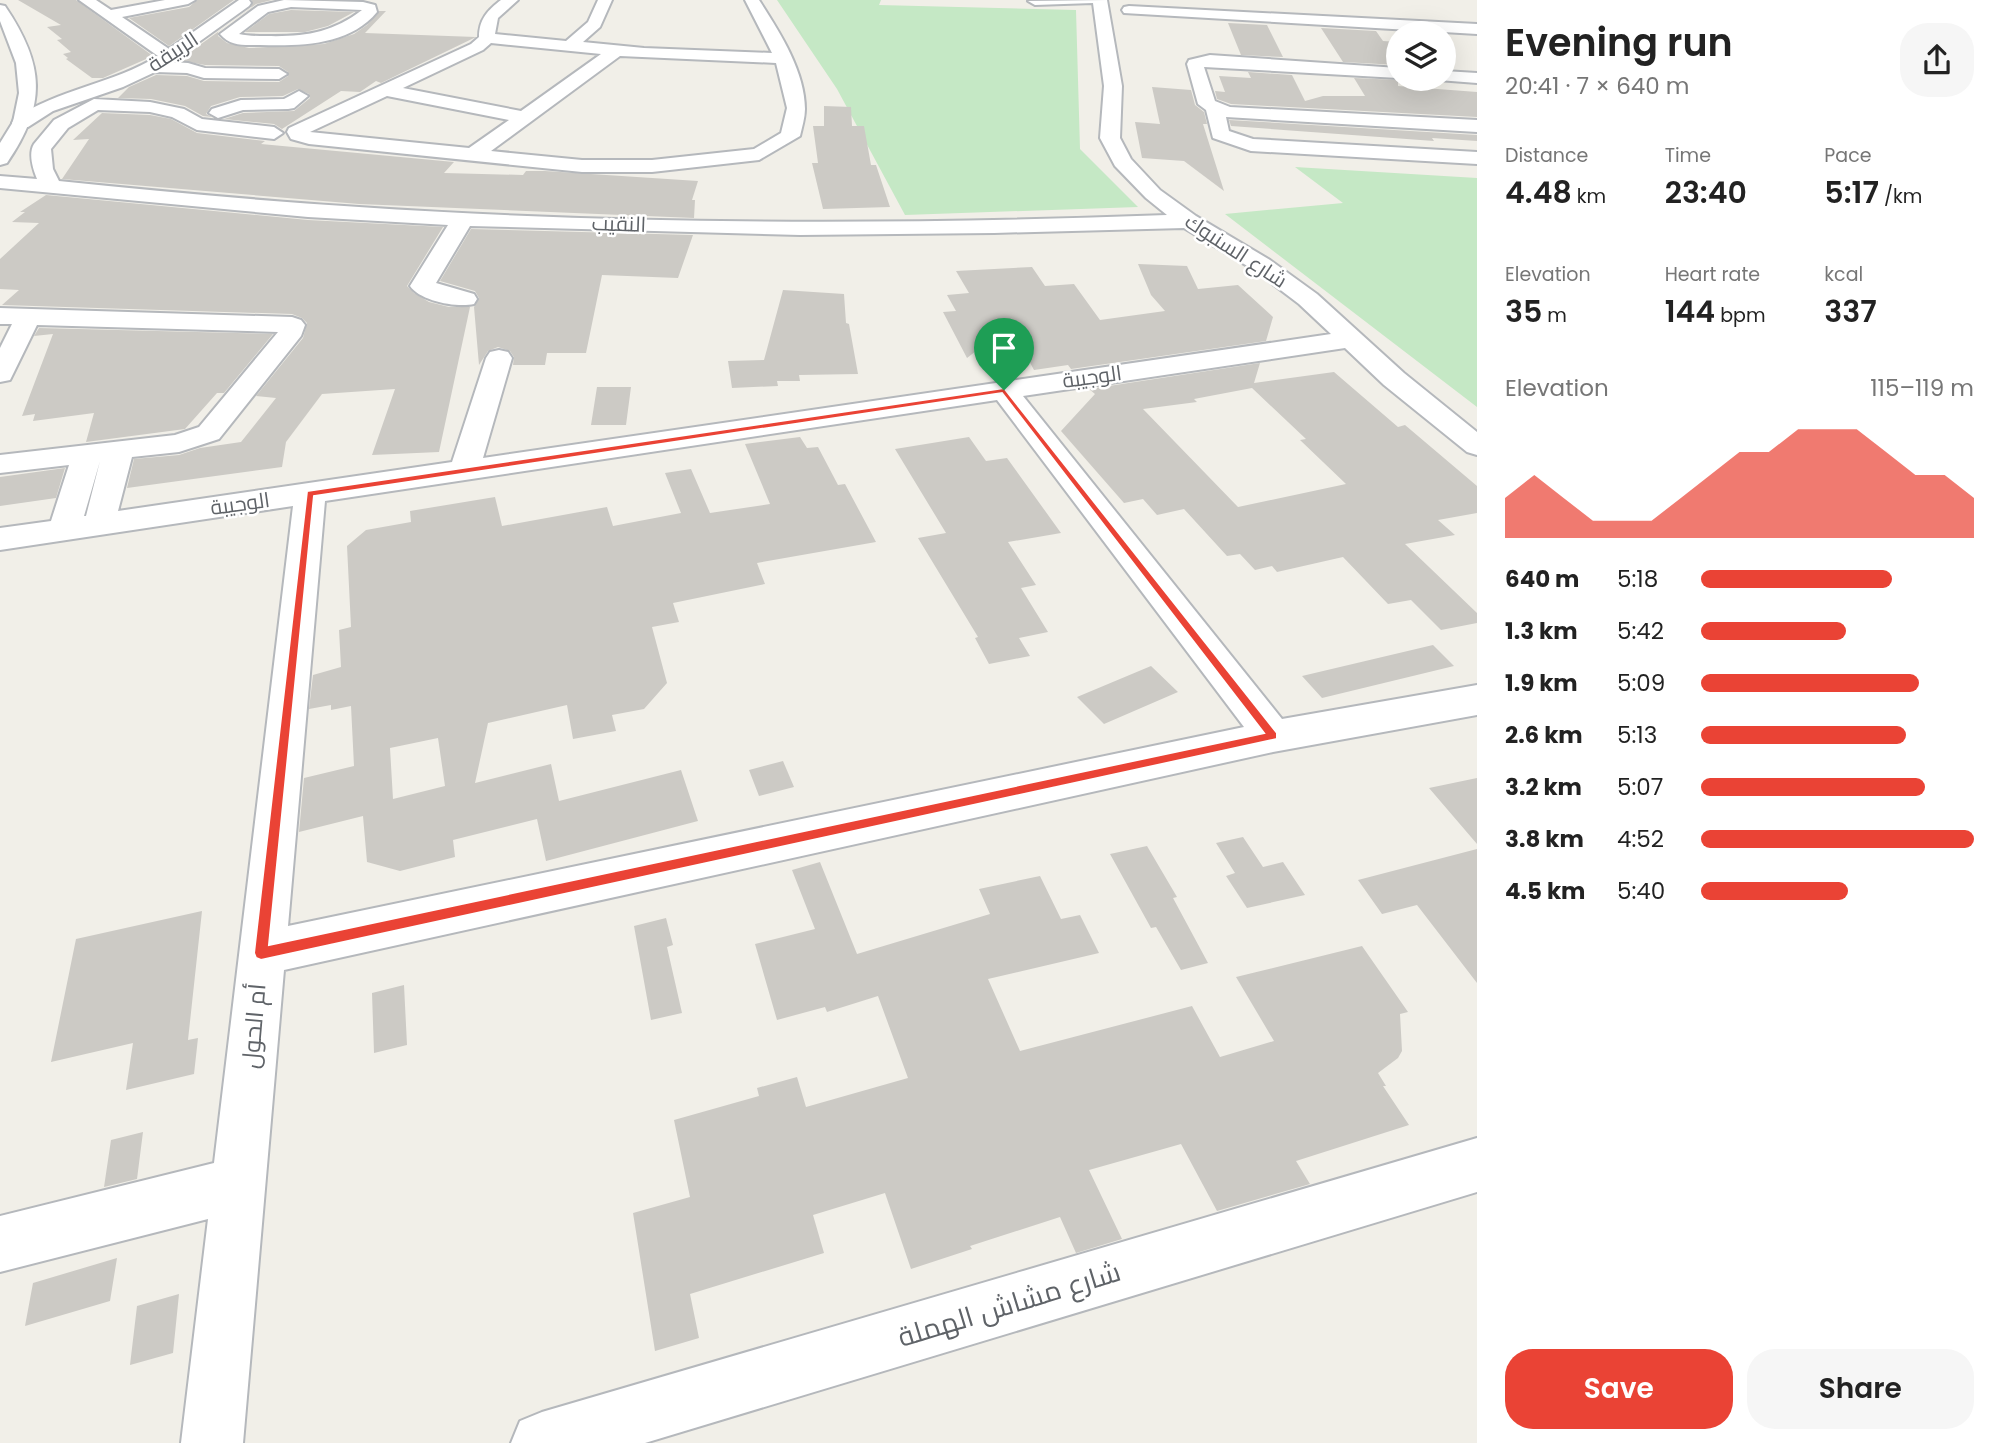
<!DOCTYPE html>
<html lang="en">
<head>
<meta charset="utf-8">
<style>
	:root { --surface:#fff; --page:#f6f6f6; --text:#222; --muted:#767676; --accent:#ea4335 }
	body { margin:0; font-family:Poppins,Cairo,sans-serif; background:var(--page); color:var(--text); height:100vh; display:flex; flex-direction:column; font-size:26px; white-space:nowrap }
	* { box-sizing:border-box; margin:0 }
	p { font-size:23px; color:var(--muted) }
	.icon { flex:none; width:38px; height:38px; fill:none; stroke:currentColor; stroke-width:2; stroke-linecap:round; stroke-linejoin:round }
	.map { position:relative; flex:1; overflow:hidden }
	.panel { display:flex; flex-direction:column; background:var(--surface); width:525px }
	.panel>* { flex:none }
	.tools { position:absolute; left:1386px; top:21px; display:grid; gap:14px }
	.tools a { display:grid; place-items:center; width:70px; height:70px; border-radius:50%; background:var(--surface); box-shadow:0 7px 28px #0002; font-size:35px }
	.pin { position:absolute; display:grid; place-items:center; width:60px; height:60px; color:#fff; margin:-72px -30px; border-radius:50% 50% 50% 0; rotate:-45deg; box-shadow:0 0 7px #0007 }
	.pin .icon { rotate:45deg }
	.round { display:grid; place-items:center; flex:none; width:74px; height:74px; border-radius:28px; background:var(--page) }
	.headline { display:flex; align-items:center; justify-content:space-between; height:119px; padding:0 28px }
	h1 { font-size:38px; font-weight:600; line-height:52px }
	.figures { display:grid; grid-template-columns:repeat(3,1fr); gap:10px; height:119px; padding:7px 28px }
	.figures div { display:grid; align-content:center }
	.figures b { font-size:30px; font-weight:600 }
	.figures small { font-size:19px; font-weight:400 }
	.figures p { font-size:19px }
	.chart { height:196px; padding:14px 28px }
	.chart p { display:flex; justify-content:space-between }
	.chart svg { width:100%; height:126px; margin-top:7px; fill:var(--accent); opacity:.7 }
	.action { display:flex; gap:14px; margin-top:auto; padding:14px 28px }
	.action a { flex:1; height:80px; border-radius:28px; background:var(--accent); color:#fff; font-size:28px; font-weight:600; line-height:80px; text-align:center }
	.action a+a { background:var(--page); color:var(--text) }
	ul { padding:0 28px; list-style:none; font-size:23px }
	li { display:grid; grid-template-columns:112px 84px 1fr; align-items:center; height:52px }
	li i { height:18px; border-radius:9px; background:var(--accent) }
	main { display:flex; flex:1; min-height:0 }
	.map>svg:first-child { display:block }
	.green { fill:#c5e8c5 }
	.building { fill:#cccac5; fill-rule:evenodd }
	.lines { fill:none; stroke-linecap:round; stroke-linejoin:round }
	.minor-casing { stroke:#b5b8bc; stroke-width:4 }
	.tertiary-casing { stroke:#b5b8bc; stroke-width:4 }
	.minor { fill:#fff; fill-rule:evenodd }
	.tertiary { fill:#fff; fill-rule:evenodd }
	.route { fill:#ea4335; stroke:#fff; stroke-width:2; fill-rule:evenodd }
	.labels { text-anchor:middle; stroke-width:5; stroke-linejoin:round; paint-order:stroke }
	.far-street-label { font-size:21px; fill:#5f6368; stroke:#fff }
	.street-label { font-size:24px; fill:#5f6368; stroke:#fff }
	.near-street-label { font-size:28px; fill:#5f6368; stroke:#fff }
</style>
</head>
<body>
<main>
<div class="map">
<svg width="1477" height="1443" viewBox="0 0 1477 1443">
	<rect width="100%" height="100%" fill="#f1efe8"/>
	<path class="green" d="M777 0H881L879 5 1076 10 1080 149 1138 207 905 215 837 89Z
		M1295 167 1477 178V407L1225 214 1343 203Z"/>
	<path class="building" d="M18 0H76L153 56 103 78H92L66 59 68 58 63 54 71 52 57 40 62 39 47 27 61 25Z
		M197 0H234L169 46 129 18 189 7Z
		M252 0H272L256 4 218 32V36L227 43 249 48 324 44 354 34 367 25 379 11H386L365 33 476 37 381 83 376 81 360 92 341 91 282 129 274 124 224 119 243 113 294 111 310 98 309 94 298 89 283 96 240 97 211 106 206 114 212 117 203 116 185 106 151 99 118 98 129 87 156 75 187 76 204 81 279 82 288 76V72L279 66 205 65 179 60 251 8Z
		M291 10 354 12 328 26 305 32H245L269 14Z
		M1228 23 1267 25 1283 57 1241 55Z
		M1321 28 1376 31 1383 41 1398 42V65L1343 62Z
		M1248 72 1292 75 1305 101 1323 96H1365L1354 78 1398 80V86L1477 92V117L1231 104 1217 99 1215 91 1225 92 1219 76 1251 78Z
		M1152 87 1191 90 1195 105 1204 112 1207 124H1203L1224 191 1184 161 1142 158 1135 122 1160 124Z
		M824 106 851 107 852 126H864L871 165H876L890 207 823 209 812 163H818L813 126H824Z
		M102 113 150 115 171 119 197 133 265 141 261 144 454 162 444 173 523 175 526 171H545L698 181 692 200H695L694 218 359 204 62 179 89 139 73 140Z
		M1229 120 1477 135V141L1432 138 1434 141 1231 126Z
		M46 195 308 220 443 227 407 286 414 293 429 302 449 307H470L439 452 372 455 395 389 322 394 286 442 282 467 127 488 134 459 179 455 200 448 241 442 276 398 256 396 303 338 307 323 302 318 292 314 2 305 19 290 0 289V259L39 223 12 222 25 212H20Z
		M471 229 693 235 678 278 602 275 586 353H547L545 365H513L514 357 510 351 498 347 488 351 479 365 474 307 479 298 475 291 440 281Z
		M1138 264 1187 266 1198 289 1238 285 1273 317 1266 341 1071 369 1068 365 1034 370 1021 346 1003 364 985 344 967 358 943 312 956 311 947 295 969 293 956 271 1032 267 1045 286 1074 284 1100 320 1165 311 1151 295Z
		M783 290 844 294 846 323 849 324 858 374 799 375 800 381H777L778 386 732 388 728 361 764 360Z
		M39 328 273 334 224 393H217L185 429 86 442 94 413 33 421 35 414 22 416 53 334 34 336Z
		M1260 363 1254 383 1334 372 1398 427 1405 425 1477 486V513L1438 520 1455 535 1405 544 1477 613V623L1441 630 1411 600 1388 604 1343 557 1277 572 1272 566 1255 570 1240 554 1227 556 1184 509 1157 515 1143 499 1124 503 1061 431 1095 394 1089 389ZM1252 388 1306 439 1300 440 1346 484 1238 507 1143 409 1197 402 1194 399Z
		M597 387H631L626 425H591Z
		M800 437 807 448 818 447 838 485 845 484 876 542 757 563 765 584 673 603 679 622 652 627 667 683 644 709 612 715 616 731 573 739 567 705 488 723 475 783 551 764 559 801 681 770 698 821 546 861 537 819 453 840 455 857 400 871 367 862 363 816 299 832 304 778 354 766 351 706 331 710V705L309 709 313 675 341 667 339 630 351 627 347 546 366 530 411 522 410 511 495 497 502 526 607 507 613 526 681 513 665 473 691 469 710 513 770 504 745 444ZM438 738 445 786 393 799 390 748Z
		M969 437 986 461 1007 458 1061 533 1008 542 1036 585 1021 588 1048 632 1019 638 1030 656 989 664 975 638 978 637 918 538 946 533 895 449Z
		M65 468 56 498 0 506V477Z
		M1433 645 1454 666 1322 698 1302 676Z
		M1151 666 1178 692 1104 724 1077 697Z
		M783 761 794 787 759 796 749 770Z
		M1477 778V844L1429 788Z
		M1243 837 1263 867 1283 862 1305 895 1247 908 1226 876 1235 873 1216 843Z
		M1147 846 1177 897 1173 898 1208 963 1181 970 1156 927 1151 928 1110 854Z
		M1477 849V983L1417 905 1382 914 1358 880Z
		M820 862 857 954 990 914 979 889 1040 876 1061 919 1080 915 1099 953 988 979 1020 1051 1192 1006 1220 1057 1274 1041 1236 977 1362 946 1408 1012 1400 1014 1402 1051 1398 1058 1378 1073 1386 1086H1383L1409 1125 1296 1161 1310 1184 1217 1211 1181 1144 1089 1170 1122 1239 1076 1253 1060 1217 970 1246 972 1249 911 1269 885 1193 813 1215 824 1253 690 1294 699 1338 655 1351 633 1213 690 1197 674 1120 759 1096 757 1088 797 1077 806 1107 908 1078 878 996 827 1012 825 1007 777 1020 755 944 815 929 792 870Z
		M202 911 188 1040 198 1038 194 1074 126 1090 133 1043 51 1062 76 939Z
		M666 918 673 945 667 947 682 1013 651 1020 634 926Z
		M404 985 407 1045 374 1053 372 993Z
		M143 1132 137 1179 104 1187 111 1140Z
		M117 1258 110 1301 25 1326 33 1283Z
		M179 1294 173 1353 130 1365 137 1306Z"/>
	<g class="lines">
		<defs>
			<path id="minor" d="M79 0H96L111 10 165 0H195L188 4 122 17 169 49 239 0H249L251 3 249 6 171 62 188 63 205 68 279 69 287 74 279 79 204 78 187 73 155 72 123 87 53 111 28 127H14L12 123 14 119C58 89 113 84 158 56Z
				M284 0 363 2 375 5 377 12C349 46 300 46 260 45 245 45 231 47 220 34L258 6ZM291 7 362 10C332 33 304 37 266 36 257 36 247 36 239 34L268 12Z
				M501 0H518L498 18 495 34 566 41 588 22 598 0H612L600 27 583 42 644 48 772 53 745 0H759C779 31 805 71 805 109 805 118 802 127 800 136L759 160 652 172H582L309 144 291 139 287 132 289 128 471 44 479 37C479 19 488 10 501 0ZM491 43 601 54 521 111 403 88 483 50ZM620 56 776 63 787 108 781 133 754 149 652 160H582L491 151ZM387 96 509 120 469 148 310 132Z
				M1107 0 1122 86 1120 138 1131 159 1160 190 1196 216 1270 260 1317 294 1404 373 1477 432V455L1467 452 1384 385 1345 348 1023 396 1282 719 1477 685V715L1273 752 284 970 243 1443H181L208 1219 0 1272V1216L214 1163 293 506 0 550V528L51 521 69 465 0 473V455L175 435 199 427 278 332 37 325 13 374 10 380 0 382V348L12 324H0V308L292 317 301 320 305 325 301 336 219 439 179 452 132 457 118 511 452 462 486 358 490 352 499 350 508 352 512 358 483 458 1331 334 1299 304 1254 270 1184 228 994 233 800 235 470 226 436 283 474 294 477 299 474 304C457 308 420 301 410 286L448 225 308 217 0 188V176L37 179C33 169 28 154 34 144L54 120 94 99 150 102 184 109 202 119 274 127 283 133 274 139 197 130 172 117 150 112 98 110 68 128 51 149 53 169 59 181C159 191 259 201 359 207 627 225 898 225 1167 215L1146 198 1115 166 1100 138 1104 86 1093 3 1035 5 1028 1ZM997 400 1244 727 288 926 325 501ZM100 461 86 516H84Z
				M1129 6 1477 24V34L1124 13 1122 10 1124 7Z
				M1210 55 1398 68V78L1204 67 1215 101 1230 107 1477 120V132L1226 117 1229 131 1253 139 1477 152V164L1251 151 1213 138 1206 110 1198 104 1187 64 1189 60Z
				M1444 71 1477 73V83L1438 80 1444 79Z
				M299 91 308 96 294 108 288 109 243 110 218 118 209 113 212 109 241 100 284 99Z
				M1477 1138V1192L645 1443H511L520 1421 542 1412Z"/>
			<path id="tertiary" d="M0 5 5 6C45 65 47 105 7 163L0 165V143L13 122 19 93 16 63 0 21Z"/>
		</defs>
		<use href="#minor" class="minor-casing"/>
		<use href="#tertiary" class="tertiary-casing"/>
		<use href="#minor" class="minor"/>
		<use href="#tertiary" class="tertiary"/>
	</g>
	<path class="route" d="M1004 388 1277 733V739L261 960 256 958 254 953 307 491ZM1002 393 1264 733 269 945 314 496Z"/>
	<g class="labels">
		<g class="far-street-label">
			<text transform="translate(173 52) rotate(-33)" y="7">الربيقة</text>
			<text transform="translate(619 224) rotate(2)" y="7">النقيب</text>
			<text transform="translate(1236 251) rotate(33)" y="7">شارع السنبوك</text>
			<text transform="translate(1092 377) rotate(-8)" y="7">الوجيبة</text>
			<text transform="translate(240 504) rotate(-8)" y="7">الوجيبة</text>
		</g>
		<g class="street-label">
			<text transform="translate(254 1026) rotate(-85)" y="8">أم الحول</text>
		</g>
		<g class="near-street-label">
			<text transform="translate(1009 1304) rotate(-17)" y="10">شارع مشاش الهملة</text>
		</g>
	</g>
</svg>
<div class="tools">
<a><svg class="icon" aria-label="layers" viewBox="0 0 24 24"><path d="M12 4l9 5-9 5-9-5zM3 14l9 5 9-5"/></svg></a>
</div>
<div class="pin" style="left:1004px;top:390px;background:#1e9e55"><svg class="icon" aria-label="arrive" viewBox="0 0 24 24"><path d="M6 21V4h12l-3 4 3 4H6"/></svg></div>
</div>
<section class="panel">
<div class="headline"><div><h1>Evening run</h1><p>20:41 · 7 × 640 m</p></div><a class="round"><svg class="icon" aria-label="share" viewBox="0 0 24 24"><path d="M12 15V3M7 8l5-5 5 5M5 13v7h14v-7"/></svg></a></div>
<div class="figures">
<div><p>Distance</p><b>4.48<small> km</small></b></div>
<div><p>Time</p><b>23:40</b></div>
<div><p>Pace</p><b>5:17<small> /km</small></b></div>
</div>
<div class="figures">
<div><p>Elevation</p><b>35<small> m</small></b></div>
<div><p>Heart rate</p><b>144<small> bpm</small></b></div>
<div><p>kcal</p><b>337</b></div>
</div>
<div class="chart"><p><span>Elevation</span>115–119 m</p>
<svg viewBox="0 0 160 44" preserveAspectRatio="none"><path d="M0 44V30L10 22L20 30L30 38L40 38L50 38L60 30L70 22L80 14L90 14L100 6L110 6L120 6L130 14L140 22L150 22L160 30V44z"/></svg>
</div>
<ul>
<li><b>640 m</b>5:18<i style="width:70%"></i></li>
<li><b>1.3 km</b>5:42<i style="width:53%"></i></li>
<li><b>1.9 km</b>5:09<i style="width:80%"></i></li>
<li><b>2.6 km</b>5:13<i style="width:75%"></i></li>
<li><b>3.2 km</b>5:07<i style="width:82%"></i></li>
<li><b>3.8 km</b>4:52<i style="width:100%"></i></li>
<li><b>4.5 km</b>5:40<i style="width:54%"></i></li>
</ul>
<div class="action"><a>Save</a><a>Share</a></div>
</section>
</main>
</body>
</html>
